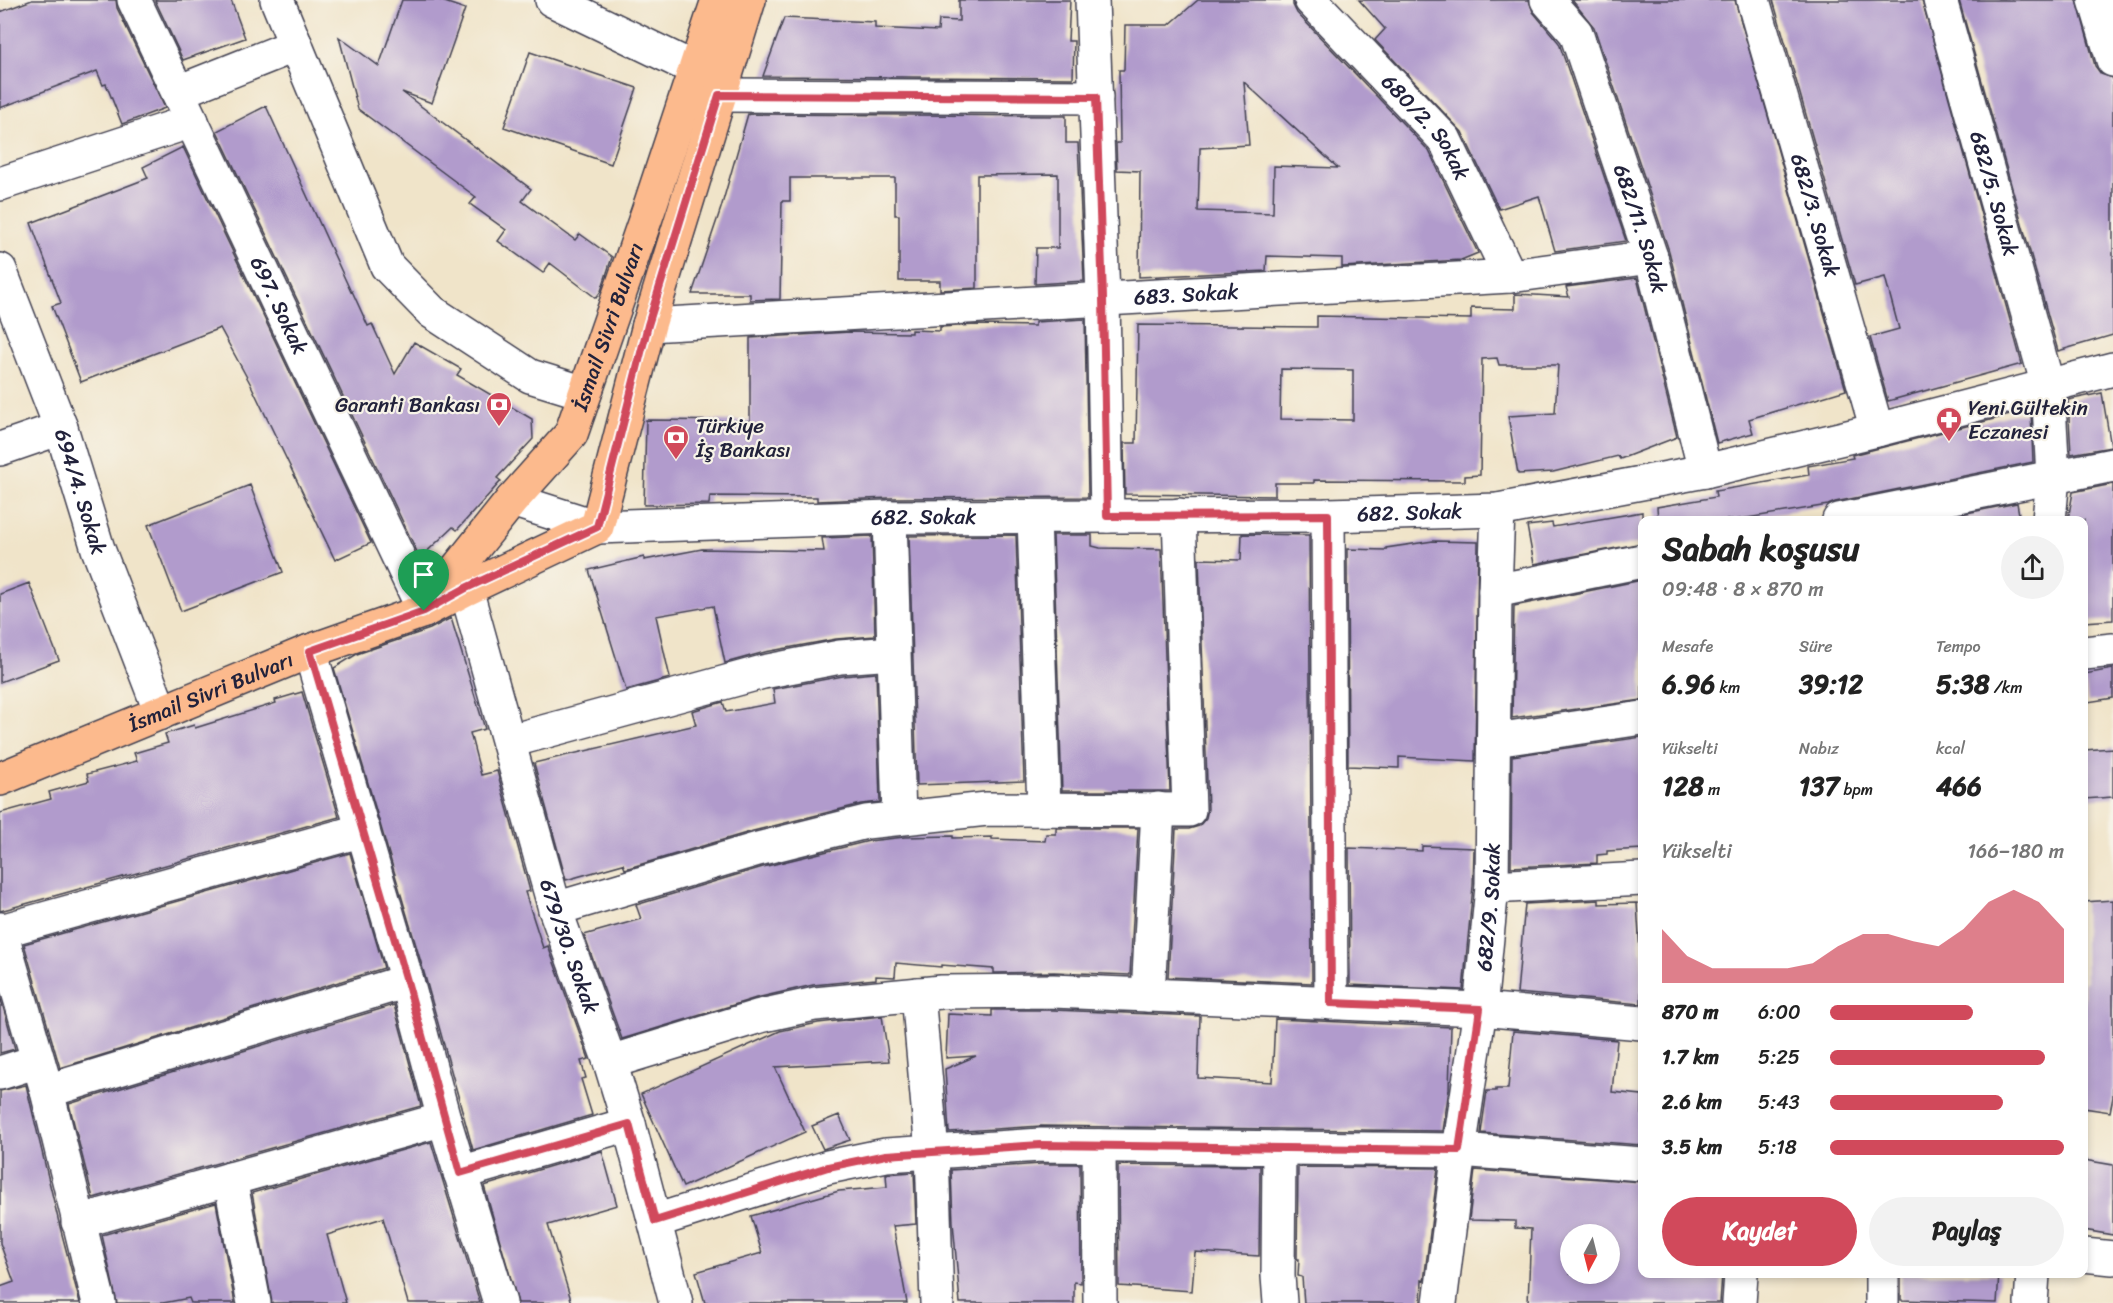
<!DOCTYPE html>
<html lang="tr">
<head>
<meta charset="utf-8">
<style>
	:root { --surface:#fff; --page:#f2f2f2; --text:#222; --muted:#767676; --accent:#d1495b }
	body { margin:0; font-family:Sriracha,sans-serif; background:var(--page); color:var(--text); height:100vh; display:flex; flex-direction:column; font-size:22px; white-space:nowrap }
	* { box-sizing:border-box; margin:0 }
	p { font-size:20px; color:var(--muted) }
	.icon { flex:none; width:33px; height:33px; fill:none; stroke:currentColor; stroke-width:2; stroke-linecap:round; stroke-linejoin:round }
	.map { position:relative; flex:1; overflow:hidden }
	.sheet { position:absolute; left:1638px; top:516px; width:450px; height:762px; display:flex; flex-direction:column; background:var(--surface); border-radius:12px; box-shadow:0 3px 9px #0003 }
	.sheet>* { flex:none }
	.needle { width:39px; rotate:187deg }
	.tools { position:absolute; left:1560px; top:1224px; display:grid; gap:12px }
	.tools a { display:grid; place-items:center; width:60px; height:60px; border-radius:50%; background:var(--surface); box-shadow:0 3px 9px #0003; font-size:30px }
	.pin { position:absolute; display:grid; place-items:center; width:51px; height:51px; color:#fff; margin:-62px -26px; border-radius:50% 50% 50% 0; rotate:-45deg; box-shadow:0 0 6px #0007 }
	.pin .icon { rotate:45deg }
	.round { display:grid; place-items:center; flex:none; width:63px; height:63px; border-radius:32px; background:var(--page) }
	.overview { display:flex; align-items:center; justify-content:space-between; height:102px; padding:0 24px }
	h1 { font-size:33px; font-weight:800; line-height:45px }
	.metrics { display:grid; grid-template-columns:repeat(3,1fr); gap:9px; height:102px; padding:6px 24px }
	.metrics div { display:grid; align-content:center }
	.metrics b { font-size:26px; font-weight:800 }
	.metrics small { font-size:16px; font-weight:400 }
	.metrics p { font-size:16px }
	.chart { height:168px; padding:12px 24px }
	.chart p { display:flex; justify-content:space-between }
	.chart svg { width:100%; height:108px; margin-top:6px; fill:var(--accent); opacity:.7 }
	.cta { display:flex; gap:12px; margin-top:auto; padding:12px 24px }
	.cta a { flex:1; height:69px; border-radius:36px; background:var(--accent); color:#fff; font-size:24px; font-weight:800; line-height:69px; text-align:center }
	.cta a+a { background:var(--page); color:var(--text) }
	ul { padding:0 24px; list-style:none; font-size:20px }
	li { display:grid; grid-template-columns:96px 72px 1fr; align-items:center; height:45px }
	li i { height:15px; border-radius:8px; background:var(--accent) }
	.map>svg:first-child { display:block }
	.building { fill:#b19bcc; fill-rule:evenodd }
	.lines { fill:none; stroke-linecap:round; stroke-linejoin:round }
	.minor-casing { stroke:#413f50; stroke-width:36 }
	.major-casing { stroke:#413f50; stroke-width:36 }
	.minor { stroke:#fff; stroke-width:33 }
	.major { stroke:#fcba8d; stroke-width:33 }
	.route-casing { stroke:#fff; stroke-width:12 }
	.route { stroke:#d1495b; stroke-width:8 }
	.labels { text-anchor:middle; stroke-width:4.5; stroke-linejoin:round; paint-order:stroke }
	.street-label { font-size:21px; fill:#22223b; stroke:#f7f3e8 }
	.poi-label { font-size:21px; fill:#22223b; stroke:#f7f3e8; text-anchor:start }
</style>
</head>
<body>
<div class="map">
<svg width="2113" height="1303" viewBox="0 0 2113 1303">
	<rect width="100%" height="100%" fill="#f7f3e8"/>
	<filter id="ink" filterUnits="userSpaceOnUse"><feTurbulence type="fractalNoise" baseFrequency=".0167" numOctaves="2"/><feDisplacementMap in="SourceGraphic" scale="12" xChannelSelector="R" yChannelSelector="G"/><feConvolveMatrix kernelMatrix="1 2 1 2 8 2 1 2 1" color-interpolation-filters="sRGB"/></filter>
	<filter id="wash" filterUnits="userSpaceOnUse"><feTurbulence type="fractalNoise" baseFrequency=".008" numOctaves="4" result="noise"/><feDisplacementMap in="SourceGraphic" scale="24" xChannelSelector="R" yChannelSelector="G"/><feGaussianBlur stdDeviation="1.35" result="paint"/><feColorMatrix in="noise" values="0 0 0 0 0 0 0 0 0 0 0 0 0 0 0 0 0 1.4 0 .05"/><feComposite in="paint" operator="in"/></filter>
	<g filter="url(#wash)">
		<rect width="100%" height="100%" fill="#f0e4c9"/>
		<g id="blocks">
			<path class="building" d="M32 0H116L117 8 165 108 122 124 106 84 103 85 97 71 0 108V12Z
				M155 0H231L245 38 183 60Z
				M402 0H439L465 9 432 103 402 92 531 189 522 201 575 240 580 234 612 257 601 291 596 298 550 263 543 273 498 241 506 230 470 204 476 197 358 109 339 37 379 66Z
				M959 0H1070L1068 41H1074L1073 78 763 76 784 18 875 22V28L938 31 939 20 959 21Z
				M1198 0H1293V5L1297 13 1429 151 1478 253 1461 260 1342 267V258L1267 256 1266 271 1139 277 1140 171 1117 170 1116 143H1120L1119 70H1124L1125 25H1169ZM1244 82 1338 168 1274 166 1273 213 1198 211 1200 148 1249 145Z
				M1359 0H1529L1533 12 1559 43 1626 241 1555 251 1539 196 1499 209 1462 132 1375 40 1385 29Z
				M1572 0H1735L1846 390 1749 419 1753 433 1717 443 1669 251 1594 27Z
				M1773 0H1922L2022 364 1888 401 1870 337 1899 329 1885 277 1855 285Z
				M1959 0H2077L2095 66 2101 74 2113 78V335L2058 351Z
				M530 52 637 88 611 164 504 127Z
				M266 106 351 292 352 291 368 326 372 324 395 374 414 342 461 369 457 375 532 419 533 439 497 478 501 481 457 530 453 527 420 558 217 131Z
				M748 114 1066 116V143H1078L1084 281 1035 284 1036 248H1058V174L977 175V288L940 290V281H899V215H895V178H790V201H782L780 299 750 300V294H692L721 208Z
				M183 147 371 543 335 560 250 383 220 328 81 382 52 306 61 303 31 223 148 178 143 167Z
				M1637 278 1677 437 1620 459 1618 456 1553 472 1518 474 1508 416 1555 413 1558 365H1499L1497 358 1482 359 1480 475 1465 476V481L1314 480V483H1275V496L1125 494 1124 443H1136L1138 325 1317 327V316L1471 319V308L1515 309V294L1569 297 1566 287ZM1281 369 1353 370V420L1280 419Z
				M1085 319 1088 497 889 498 817 501V497L710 496 709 504 644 505 646 420 750 421V338L850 332 911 333V330L940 331V327L976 325 1035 326V322Z
				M2102 393 2111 447 2071 454 2068 400Z
				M2031 412 2033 462 1835 502 1828 505 1735 520H1658L1657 507 1716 497 1715 491 1809 475 1808 466 1853 458 1852 455 2010 415Z
				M2113 484V620L2084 622V520H2068L2073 492Z
				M250 485 283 572 181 611 148 525Z
				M2017 503 2020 520H1932Z
				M1642 512V543L1534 564 1527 526 1552 523 1553 527Z
				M1242 534 1309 535 1312 983 1168 977 1176 829H1189L1199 826 1206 818 1208 809 1199 559 1241 560Z
				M1016 535 1024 781 917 785 909 536Z
				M1053 535H1092V546L1100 548 1161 549 1170 791H1062Z
				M872 536 875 636 836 639 765 652 725 663 713 606 656 616 670 678 626 690 589 570 644 557V560L702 549 824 551 822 538Z
				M1433 541 1478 542 1475 761 1399 757V768L1348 766 1347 549 1386 550V548Z
				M1642 580V700L1512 718 1514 606Z
				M29 583 59 660 0 682V594Z
				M451 618 485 729 470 733 481 775 497 771 530 891 525 892 543 948 548 946 589 1059 581 1061 586 1078 581 1079 592 1115 473 1150 425 976 334 668 357 654 430 629Z
				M2113 669V698L2088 702 2084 674Z
				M876 673 880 802 861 804 753 831 625 869 623 864 566 880 534 763 696 725 692 711 723 702 726 712 775 703 773 689 843 676Z
				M302 692 339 817 0 911V813L51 799 49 792 89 781 87 774 137 761 134 753 168 743 165 734 194 725 195 728 276 703 275 700Z
				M1642 737V849L1607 851V854L1597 855V863L1511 867 1512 756Z
				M2113 748V797L2084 799V750Z
				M1056 828H1138L1130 975 1054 972 994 973V969L941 965V967L896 963 895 977 876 976V979L813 985 756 998 622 1039 584 935 641 919 636 905 763 867 869 841 905 837 953 836V838L992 837V839L1045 841 1046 834H1056Z
				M1422 846 1474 848 1473 886 1463 990 1350 985 1349 848 1422 851Z
				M350 853 384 968 60 1068 24 944Z
				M1599 900V904L1637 903 1640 952 1642 953 1641 1004 1517 993 1525 904Z
				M2113 900V1097L2110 1112 2084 1108V982H2086L2084 902Z
				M0 996 15 1049 0 1053Z
				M394 1005 421 1106 93 1198 69 1104Z
				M992 1010H1053L1200 1016 1198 1078 1272 1082 1275 1019 1451 1027 1449 1089 1443 1131 1041 1126 949 1132 945 1069 976 1056 946 1058 948 1014 992 1016Z
				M882 1016 889 1061 775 1067 805 1132 683 1187 641 1094 780 1031 818 1023Z
				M1513 1031 1617 1040 1612 1092 1642 1095V1145L1481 1133 1487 1091H1496V1089H1508Z
				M26 1085 60 1227 80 1303H0V1287L14 1282 0 1243V1091Z
				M839 1115 850 1140 823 1149 812 1126Z
				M431 1142 480 1303H408L383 1218 327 1235 346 1303H272L252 1193Z
				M602 1151 617 1205 548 1225 572 1303H518L484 1186Z
				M2084 1160 2113 1165V1235L2084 1230Z
				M1041 1164H1080L1081 1283 1074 1282V1303H960L953 1222 951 1170Z
				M1118 1165 1260 1166 1259 1256 1195 1252 1192 1291 1119 1286Z
				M1298 1167 1438 1168 1424 1281 1422 1280 1421 1303H1304L1302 1277 1298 1276 1299 1259H1297Z
				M1475 1170 1642 1182V1274H1722L1720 1303H1528L1531 1229 1515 1228V1221L1469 1220ZM1570 1234H1610V1274H1570Z
				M914 1172 916 1224 893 1226 907 1303H705L696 1272 762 1253 751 1216 839 1191 887 1187 886 1174Z
				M216 1203 235 1303H191L189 1298 163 1303H117L102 1235Z
				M1901 1274H1999L1997 1303 1901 1300Z"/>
		</g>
	</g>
	<g filter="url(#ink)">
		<use href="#blocks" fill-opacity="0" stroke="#413f50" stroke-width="1.5"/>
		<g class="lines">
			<defs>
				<g id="minor">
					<path id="s1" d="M134 0 424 611"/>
					<path d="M277 0 387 266 432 312 530 376 585 393"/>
					<path d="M552 0 695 69"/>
					<path d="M1092 0 1103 298 1107 516"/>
					<path id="s2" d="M1311 0 1445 140 1510 276"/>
					<path id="s3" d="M1547 0 1576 33 1651 257 1705 471"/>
					<path id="s4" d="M1753 0 1877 430"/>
					<path id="s5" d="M1940 0 2048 386 2053 477 2049 520"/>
					<path d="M2095 0 2113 60"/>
					<path d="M178 92 296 45"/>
					<path d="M719 95 1096 97"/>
					<path d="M0 184 192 121"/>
					<path id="s6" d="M0 270 61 428 98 549 161 713"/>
					<path id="s7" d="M649 325 1510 276 1651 257"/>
					<path d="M0 449 61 428"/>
					<path id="s8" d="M512 500 597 527 890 517 1328 515 1498 510 1705 471 1877 430 2113 369"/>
					<path d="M1328 515 1331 1003"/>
					<path d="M890 517 899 818"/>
					<path d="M1034 518 1044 809"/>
					<path d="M1839 520 2113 465"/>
					<path id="s9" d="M466 589 555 909 610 1062 629 1124 676 1303"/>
					<path d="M1495 591 1642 561"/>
					<path d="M310 651 407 981 444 1119 500 1303"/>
					<path d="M2084 653 2113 650"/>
					<path d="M1495 740 1642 718"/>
					<path d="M510 741 763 672 840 657 893 653"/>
					<path d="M1492 887 1642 879"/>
					<path d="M555 909 758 849 866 822 987 809 1189 810 1179 515"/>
					<path d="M0 929 47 1091 99 1303"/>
					<path d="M1 931 363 830"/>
					<path d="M918 994 932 1152 937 1303"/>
					<path d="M1148 995 1158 809"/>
					<path d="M610 1062 760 1016 815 1004 941 992 1053 991 1480 1009 1642 1023"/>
					<path d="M0 1073 38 1061"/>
					<path d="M47 1091 407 981"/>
					<path d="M1099 1146 1100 1303"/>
					<path d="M1279 1148 1278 1276 1280 1303"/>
					<path d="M460 1173 629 1124"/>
					<path d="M230 1179 254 1303"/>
					<path d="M655 1221 828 1167 886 1155 1041 1145 1459 1150 1642 1164"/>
					<path d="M78 1222 444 1119"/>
					<path d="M2084 1255 2113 1258"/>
					<path id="s10" d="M1440 1303 1459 1150 1480 1009 1492 887 1495 591 1498 510"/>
					<path d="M1739 1303 1741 1274"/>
					<path d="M1882 1303V1274"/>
					<path d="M2031 1303 2033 1274"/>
				</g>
				<g id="major">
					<path id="s11" d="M432 600 512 500 571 434 651 203 718 0"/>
					<path id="s12" d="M0 779 310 651 424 611 466 589 597 527 649 325 749 0"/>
				</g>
			</defs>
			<use href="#minor" class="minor-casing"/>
			<use href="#major" class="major-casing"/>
			<use href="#minor" class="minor"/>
			<use href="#major" class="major"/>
		</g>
	</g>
	<g class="lines" filter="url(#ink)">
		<defs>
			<path id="route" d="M719 95 1096 97 1103 298 1107 516 1328 515 1331 1003 1480 1009 1459 1150 1041 1145 886 1155 828 1167 655 1221 629 1124 460 1173 407 981 310 651 424 611 466 588 597 527 648 325Z"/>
		</defs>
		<use href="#route" class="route-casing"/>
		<use href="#route" class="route"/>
	</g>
	<defs>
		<symbol id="bank-pin" viewBox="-11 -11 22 30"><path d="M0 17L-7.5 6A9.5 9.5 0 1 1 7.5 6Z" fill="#d1495b" stroke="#f7f3e8"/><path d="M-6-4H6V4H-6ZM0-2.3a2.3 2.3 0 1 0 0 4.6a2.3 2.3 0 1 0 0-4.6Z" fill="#fff"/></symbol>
		<symbol id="pharmacy-pin" viewBox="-11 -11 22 30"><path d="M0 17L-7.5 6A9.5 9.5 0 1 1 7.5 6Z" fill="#d1495b" stroke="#f7f3e8"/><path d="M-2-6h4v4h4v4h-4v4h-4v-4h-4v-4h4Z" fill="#fff"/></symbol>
	</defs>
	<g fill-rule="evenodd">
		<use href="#bank-pin" x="484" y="390" width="30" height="40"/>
		<use href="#pharmacy-pin" x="1934" y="405" width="30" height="40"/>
		<use href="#bank-pin" x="661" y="423" width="30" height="40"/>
	</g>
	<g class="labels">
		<g class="street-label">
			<text dy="7" stroke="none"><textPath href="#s2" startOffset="172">680/2. Sokak</textPath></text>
			<text dy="7" stroke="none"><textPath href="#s5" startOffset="201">682/5. Sokak</textPath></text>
			<text dy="7" stroke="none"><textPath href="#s4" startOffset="224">682/3. Sokak</textPath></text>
			<text dy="7" stroke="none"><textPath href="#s3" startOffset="250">682/11. Sokak</textPath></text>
			<text dy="7" stroke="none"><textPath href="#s7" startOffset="538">683. Sokak</textPath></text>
			<text dy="7" stroke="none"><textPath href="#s1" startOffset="338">697. Sokak</textPath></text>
			<text dy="7" stroke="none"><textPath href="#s11" startOffset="330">İsmail Sivri Bulvarı</textPath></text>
			<text dy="7" stroke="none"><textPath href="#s6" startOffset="236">694/4. Sokak</textPath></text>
			<text dy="7" stroke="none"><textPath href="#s8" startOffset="902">682. Sokak</textPath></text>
			<text dy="7" stroke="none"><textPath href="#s8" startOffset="416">682. Sokak</textPath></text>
			<text dy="7" stroke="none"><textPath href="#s12" startOffset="228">İsmail Sivri Bulvarı</textPath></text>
			<text dy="7" stroke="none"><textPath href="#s10" startOffset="399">682/9. Sokak</textPath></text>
			<text dy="7" stroke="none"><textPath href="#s9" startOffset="372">679/30. Sokak</textPath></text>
		</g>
		<g class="poi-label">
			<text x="480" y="412" text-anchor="end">Garanti Bankası</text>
			<text x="1968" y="415">Yeni Gültekin<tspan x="1968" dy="24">Eczanesi</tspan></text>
			<text x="696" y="433">Türkiye<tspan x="696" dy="24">İş Bankası</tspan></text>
		</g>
	</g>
</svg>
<div class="tools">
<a><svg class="needle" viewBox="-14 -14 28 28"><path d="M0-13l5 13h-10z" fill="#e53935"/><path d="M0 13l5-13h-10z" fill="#767676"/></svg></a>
</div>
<div class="pin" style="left:424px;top:611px;background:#1e9e55"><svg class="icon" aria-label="arrive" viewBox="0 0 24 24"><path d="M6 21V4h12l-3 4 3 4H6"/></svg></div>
<section class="sheet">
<div class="overview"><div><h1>Sabah koşusu</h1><p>09:48 · 8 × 870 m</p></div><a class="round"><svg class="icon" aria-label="share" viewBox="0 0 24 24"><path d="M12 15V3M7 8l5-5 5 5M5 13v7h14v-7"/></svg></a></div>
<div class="metrics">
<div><p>Mesafe</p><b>6.96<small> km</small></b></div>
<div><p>Süre</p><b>39:12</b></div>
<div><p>Tempo</p><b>5:38<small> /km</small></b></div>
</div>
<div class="metrics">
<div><p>Yükselti</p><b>128<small> m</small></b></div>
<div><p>Nabız</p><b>137<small> bpm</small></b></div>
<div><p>kcal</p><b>466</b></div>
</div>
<div class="chart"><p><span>Yükselti</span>166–180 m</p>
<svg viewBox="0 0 160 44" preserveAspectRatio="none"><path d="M0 44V22L10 33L20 38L30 38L40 38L50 38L60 36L70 29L80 24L90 24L100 27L110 29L120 22L130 11L140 6L150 11L160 22V44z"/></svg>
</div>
<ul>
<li><b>870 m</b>6:00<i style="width:61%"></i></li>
<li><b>1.7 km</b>5:25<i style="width:92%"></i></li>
<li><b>2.6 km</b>5:43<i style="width:74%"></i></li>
<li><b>3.5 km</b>5:18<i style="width:100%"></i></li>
</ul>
<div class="cta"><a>Kaydet</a><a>Paylaş</a></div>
</section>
</div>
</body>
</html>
